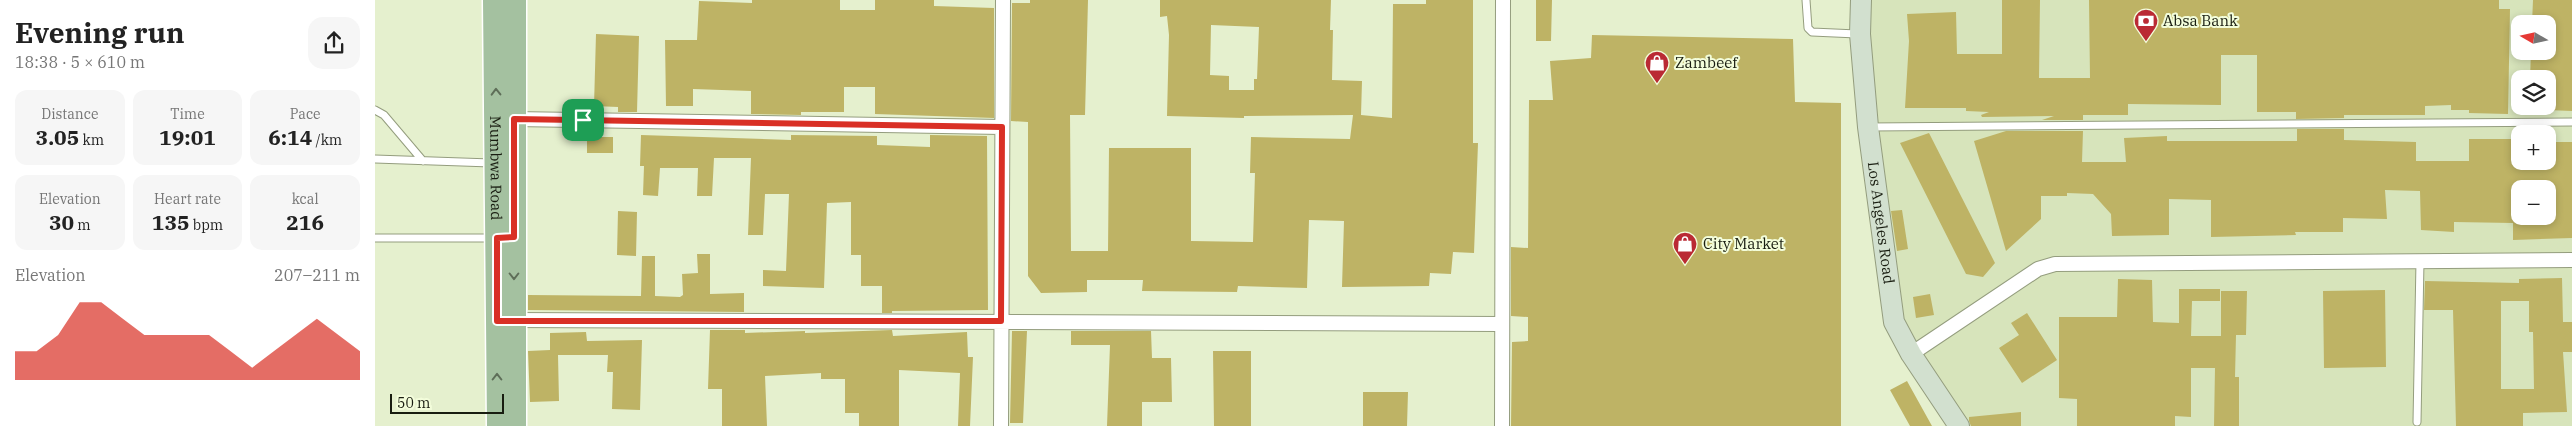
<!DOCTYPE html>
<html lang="en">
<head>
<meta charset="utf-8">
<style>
	:root { --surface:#fff; --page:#f6f6f6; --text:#222; --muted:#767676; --accent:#d93025 }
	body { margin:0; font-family:"IBM Plex Serif",serif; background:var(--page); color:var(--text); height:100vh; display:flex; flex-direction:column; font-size:19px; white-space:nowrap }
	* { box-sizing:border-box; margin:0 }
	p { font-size:16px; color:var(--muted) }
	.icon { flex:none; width:28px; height:28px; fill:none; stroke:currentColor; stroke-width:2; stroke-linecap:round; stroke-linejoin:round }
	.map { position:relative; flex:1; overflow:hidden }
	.sheet { display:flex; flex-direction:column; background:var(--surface); width:375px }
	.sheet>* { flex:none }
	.needle { width:32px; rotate:279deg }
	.controls { position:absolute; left:2136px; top:15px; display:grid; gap:10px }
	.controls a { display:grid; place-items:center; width:45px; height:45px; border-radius:10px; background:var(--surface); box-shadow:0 2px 8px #0003; font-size:25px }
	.scale { position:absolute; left:15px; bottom:12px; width:114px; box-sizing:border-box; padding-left:5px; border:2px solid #181c10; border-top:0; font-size:14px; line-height:18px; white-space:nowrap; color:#181c10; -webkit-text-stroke:4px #f3fddb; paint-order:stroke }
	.pin { position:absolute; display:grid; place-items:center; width:42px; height:42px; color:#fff; margin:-21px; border-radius:10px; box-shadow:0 2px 8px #0006 }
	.round { display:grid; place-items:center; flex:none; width:52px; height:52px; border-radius:15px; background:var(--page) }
	.headline { display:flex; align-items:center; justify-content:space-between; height:85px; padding:0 15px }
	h1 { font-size:28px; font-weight:800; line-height:38px }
	.metrics { display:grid; grid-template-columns:repeat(3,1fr); gap:8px; height:85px; padding:5px 15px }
	.metrics div { display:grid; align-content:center; border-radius:12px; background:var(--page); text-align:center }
	.metrics b { font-size:21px; font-weight:800 }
	.metrics small { font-size:14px; font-weight:400 }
	.metrics p { font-size:14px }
	.chart { height:140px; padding:10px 15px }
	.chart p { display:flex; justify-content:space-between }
	.chart svg { width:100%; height:90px; margin-top:5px; fill:var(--accent); opacity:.7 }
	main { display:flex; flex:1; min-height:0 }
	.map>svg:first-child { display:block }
	.built { fill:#d7e4bb; fill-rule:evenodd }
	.building { fill:#beb365; fill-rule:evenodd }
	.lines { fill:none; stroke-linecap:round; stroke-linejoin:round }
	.service-casing { stroke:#949d7e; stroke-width:9 }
	.minor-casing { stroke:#949d7e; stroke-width:16 }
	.secondary-casing { stroke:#949d7e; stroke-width:22 }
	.primary-casing { stroke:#fff; stroke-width:25 }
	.service { stroke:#fff; stroke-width:7 }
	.minor { stroke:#fff; stroke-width:14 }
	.secondary { stroke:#d2e0cf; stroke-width:20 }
	.primary { stroke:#a4c1a0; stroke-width:22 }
	.oneway { stroke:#5e6e58 }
	.route-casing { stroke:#fff; stroke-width:10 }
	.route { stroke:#d93025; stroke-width:6 }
	.labels { text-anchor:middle; stroke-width:4; stroke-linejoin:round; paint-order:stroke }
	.poi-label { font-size:15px; fill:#181c10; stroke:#f3fddb; text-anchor:start }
	.street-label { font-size:15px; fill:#181c10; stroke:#f3fddb }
</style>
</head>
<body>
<main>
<section class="sheet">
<div class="headline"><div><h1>Evening run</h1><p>18:38 · 5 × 610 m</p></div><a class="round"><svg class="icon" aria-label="share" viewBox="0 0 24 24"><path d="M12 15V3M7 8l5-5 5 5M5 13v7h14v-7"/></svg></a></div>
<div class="metrics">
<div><p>Distance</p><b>3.05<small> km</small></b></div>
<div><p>Time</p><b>19:01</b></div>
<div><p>Pace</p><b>6:14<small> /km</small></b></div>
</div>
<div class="metrics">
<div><p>Elevation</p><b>30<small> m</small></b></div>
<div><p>Heart rate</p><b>135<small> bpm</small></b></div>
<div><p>kcal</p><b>216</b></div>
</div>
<div class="chart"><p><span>Elevation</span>207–211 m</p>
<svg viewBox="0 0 160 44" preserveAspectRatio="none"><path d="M0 44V30L10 30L20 22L30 6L40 6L50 14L60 22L70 22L80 22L90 22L100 30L110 38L120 30L130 22L140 14L150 22L160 30V44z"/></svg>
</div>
</section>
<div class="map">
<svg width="2197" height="426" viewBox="0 0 2197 426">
	<rect width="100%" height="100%" fill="#e5f0ce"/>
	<path class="built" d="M1488 0H2197V426H1586L1522 326ZM2145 24H2172V51H2145ZM2145 79H2172V106H2145ZM2145 134H2172V161H2145ZM2145 189H2172V216H2145Z"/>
	<path class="building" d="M377 0H465V10H500V0H559V6L619 8V118L500 114V87H469V112H426V115L376 114V91L318 89V106H291L290 40H322L324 1 377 3Z
		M655 0H713L710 115H695L696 251H733L734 148H816V241L878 242 880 173H875L876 137 975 139 978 115 869 116V118L792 116 794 35 792 16 785 17V0H956L955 30H958L957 80 987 81 986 115 1017 118 1018 4H1051V0H1098V143H1103L1099 253 1078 252 1076 274 1055 273 1054 286 967 287 969 221 934 220 932 288 863 286 862 292 767 291 768 280H712V292L666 293 653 276V122L636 121 637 3H655ZM836 25 884 27 882 79H879V90H854V76L835 75Z
		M1161 0H1177L1176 41H1161Z
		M1627 0H1665L1664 78H1715L1714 0H2124V9H2135L2133 114 2094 113V110H2076V105L2050 106V115H1969V118L1921 119V112H1882V55H1846V105L1753 104V115H1708V120H1667L1679 116 1607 117 1606 115 1614 112 1591 111V108H1530L1534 41 1532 14 1581 12 1582 54H1627Z
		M2158 0H2197V111L2172 110V79H2155L2156 51H2172V24H2157Z
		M221 34 264 36 262 112H243V107L219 106Z
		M1217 35 1418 39 1420 102 1466 103V426H1136L1137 342 1153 341V317L1136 316V247L1153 248 1154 100H1178L1175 61 1216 58Z
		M1922 129H1969V140L2041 142V161H2094V139H2138V144L2145 143V161H2172V142H2197V238L2138 240V223L2079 222V232L2046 230 2045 191 2010 190 2012 219 1968 218V232H1920L1921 235 1836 237V200L1794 199V235L1737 236 1736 214 1718 194 1692 193V196H1666V219L1631 251 1599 141 1631 131H1708L1707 162H1751L1749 138 1792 136V141H1922ZM2145 189H2172V216H2145Z
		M1554 133 1620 263 1608 277 1591 274 1525 143Z
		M266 135 416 140V135L502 136V145L555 147V135L612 136 613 310 517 311V313H507V286H486V255H476V202L452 203 449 288 388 286V270L411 271 414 194H390L388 235H373L376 158H339L337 196H322L323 168H285L283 196 268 195 269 166H265Z
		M212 137H238V153H212Z
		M1527 210 1533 249 1522 251 1516 211Z
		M243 211 262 212 261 256 242 255Z
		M322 254H335V294L369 293V312L153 310V295L266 296 267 256H280V296L305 297 308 295 307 274 323 273Z
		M2187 278 2188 322H2197V352H2188L2192 412 2148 413V426H2081L2078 310H2049L2050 281 2144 283V279ZM2126 301H2154V332H2158L2159 389H2126Z
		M1743 279 1777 280 1778 322 1804 323V289H1845V301H1817L1816 336H1846V291H1872L1871 335H1861L1860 377H1864V426H1839L1840 368H1816V417L1800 416V426H1702V399L1684 398V317H1742Z
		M2010 290 2011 367 1949 368 1948 291Z
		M1555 294 1559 315 1541 318 1538 297Z
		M1652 313 1682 360 1647 383 1624 348 1644 335 1636 323Z
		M335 330H370V333L430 331V333L517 330 518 336 592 332 593 357H598L595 426H583L585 373 524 370V426H484V413H470V379H446V373L390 376 392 426H347V389H333Z
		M637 331H652L648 423H635Z
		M696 331H776L777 358H796L797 402H767V426H732L735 345H696Z
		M211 332 212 341 267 340 265 410 237 409 238 372H232L233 355H183L184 401 155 402 153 351 175 350V333Z
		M838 351H876V426H839Z
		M1532 381 1557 426H1535L1515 390Z
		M988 392H1033L1032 426H988Z
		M1646 412V426H1596L1594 421V417Z"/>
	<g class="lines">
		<defs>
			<path id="service" d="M1431 0 1433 28 1437 32 1482 34
				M0 110 9 115 48 161
				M1494 127 2197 122
				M0 159 116 163
				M0 238H119
				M2042 422 2045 261"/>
			<path id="minor" d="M139 119 627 127
				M134 320 1126 324
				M1536 354 1663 269 1680 264 2197 260
				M626 426 628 0
				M1127 426 1128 0"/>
			<g id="secondary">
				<path id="s1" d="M1486 0 1485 34 1493 127 1519 322 1536 354 1584 426"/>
			</g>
			<g id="primary">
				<path id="s2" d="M119 0 123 426"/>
				<path d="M140 426V0"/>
			</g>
		</defs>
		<use href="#service" class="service-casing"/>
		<use href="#minor" class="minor-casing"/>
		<use href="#secondary" class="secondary-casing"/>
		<use href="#primary" class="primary-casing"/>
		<use href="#service" class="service"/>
		<use href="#minor" class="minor"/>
		<use href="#secondary" class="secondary"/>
		<use href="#primary" class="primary"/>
	</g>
	<defs><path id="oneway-chevron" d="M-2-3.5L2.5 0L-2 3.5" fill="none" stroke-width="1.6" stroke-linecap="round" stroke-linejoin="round" transform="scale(1.25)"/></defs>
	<g class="oneway">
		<use href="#oneway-chevron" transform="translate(121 92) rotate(-91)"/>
		<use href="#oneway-chevron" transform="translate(139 276) rotate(90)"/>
		<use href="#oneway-chevron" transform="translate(122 377) rotate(-90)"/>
	</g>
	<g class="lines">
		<defs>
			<path id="route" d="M139 119 627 127 626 321H122V238L139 237Z"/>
		</defs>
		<use href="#route" class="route-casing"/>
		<use href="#route" class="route"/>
	</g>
	<defs>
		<symbol id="bank-pin" viewBox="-11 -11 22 30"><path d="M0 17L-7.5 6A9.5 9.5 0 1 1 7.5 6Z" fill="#ba2a34" stroke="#f3fddb"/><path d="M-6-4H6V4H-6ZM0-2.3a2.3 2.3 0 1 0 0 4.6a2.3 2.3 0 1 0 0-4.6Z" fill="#fff"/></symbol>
		<symbol id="shop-pin" viewBox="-11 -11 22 30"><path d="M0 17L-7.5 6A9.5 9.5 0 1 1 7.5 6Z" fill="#ba2a34" stroke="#f3fddb"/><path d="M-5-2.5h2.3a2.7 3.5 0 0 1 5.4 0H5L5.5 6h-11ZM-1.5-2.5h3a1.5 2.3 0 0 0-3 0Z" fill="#fff"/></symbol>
	</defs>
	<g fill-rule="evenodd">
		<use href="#bank-pin" x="1757" y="7" width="28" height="38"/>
		<use href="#shop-pin" x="1268" y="49" width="28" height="38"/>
		<use href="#shop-pin" x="1296" y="230" width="28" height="38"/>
	</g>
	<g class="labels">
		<g class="poi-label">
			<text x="1788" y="26">Absa Bank</text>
			<text x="1300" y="68">Zambeef</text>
			<text x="1328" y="249">City Market</text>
		</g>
		<g class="street-label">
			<text dy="5" stroke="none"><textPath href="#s2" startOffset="168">Mumbwa Road</textPath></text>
			<text dy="5" stroke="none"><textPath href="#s1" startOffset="224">Los Angeles Road</textPath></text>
		</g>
	</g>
</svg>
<div class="controls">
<a><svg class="needle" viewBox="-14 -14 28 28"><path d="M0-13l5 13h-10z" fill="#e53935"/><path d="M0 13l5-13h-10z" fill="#767676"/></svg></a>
<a><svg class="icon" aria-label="layers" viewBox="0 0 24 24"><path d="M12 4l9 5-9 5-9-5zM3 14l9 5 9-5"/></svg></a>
<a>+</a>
<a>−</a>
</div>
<div class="scale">50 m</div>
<div class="pin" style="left:208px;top:120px;background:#1e9e55"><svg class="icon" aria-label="arrive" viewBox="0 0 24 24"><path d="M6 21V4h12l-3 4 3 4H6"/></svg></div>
</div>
</main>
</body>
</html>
